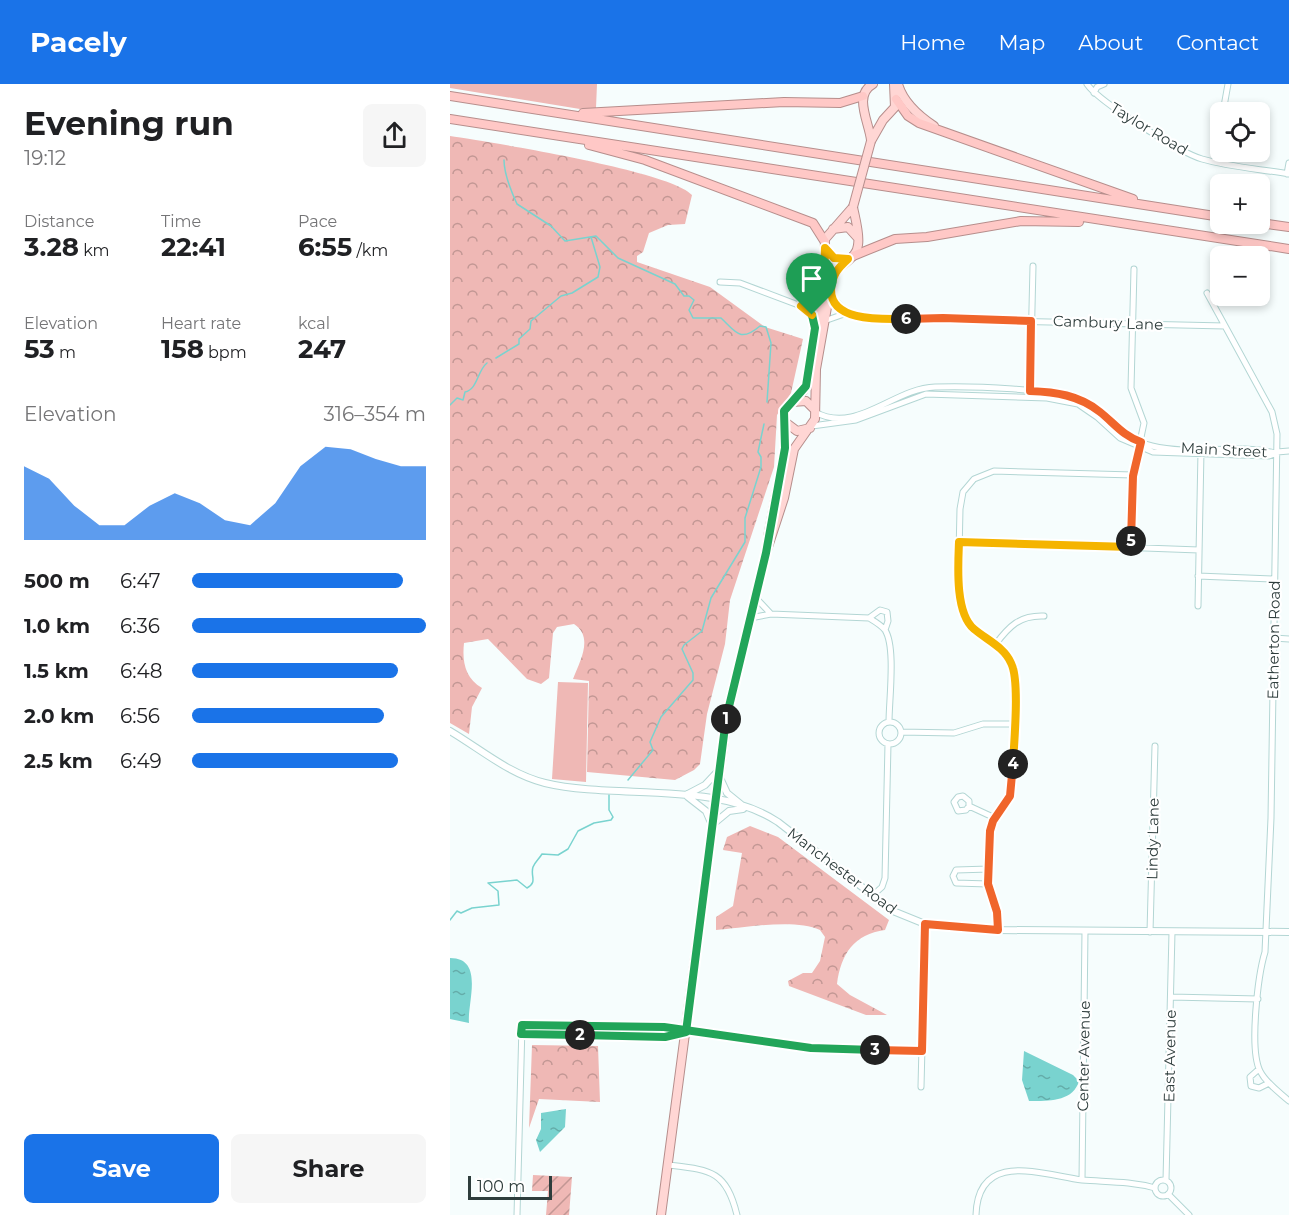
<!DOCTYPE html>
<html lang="en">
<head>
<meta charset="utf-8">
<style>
	:root { --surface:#fff; --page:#f6f6f6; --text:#202124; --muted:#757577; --accent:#1a73e8 }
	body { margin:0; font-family:Montserrat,sans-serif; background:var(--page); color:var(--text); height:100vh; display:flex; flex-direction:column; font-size:22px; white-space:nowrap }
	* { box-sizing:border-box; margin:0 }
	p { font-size:20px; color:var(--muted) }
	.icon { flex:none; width:33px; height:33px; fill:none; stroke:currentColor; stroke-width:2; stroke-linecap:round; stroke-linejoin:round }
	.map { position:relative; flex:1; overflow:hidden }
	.panel { display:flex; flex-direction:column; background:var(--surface); width:450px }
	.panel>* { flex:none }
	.buttons { position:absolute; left:760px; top:18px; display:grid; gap:12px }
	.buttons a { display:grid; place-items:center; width:60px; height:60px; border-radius:9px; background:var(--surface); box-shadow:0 3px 9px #0003; font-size:30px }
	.scale { position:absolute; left:18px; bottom:15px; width:84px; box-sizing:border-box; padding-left:6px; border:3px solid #2e3d3c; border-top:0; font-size:16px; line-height:21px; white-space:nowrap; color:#2e3d3c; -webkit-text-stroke:4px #fff; paint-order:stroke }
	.pin { position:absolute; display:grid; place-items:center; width:51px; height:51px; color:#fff; margin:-62px -26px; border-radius:50% 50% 50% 0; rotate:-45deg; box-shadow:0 0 6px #0007 }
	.pin .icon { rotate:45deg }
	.km { position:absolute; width:30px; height:30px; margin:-15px; border-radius:50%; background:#222; color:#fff; font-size:16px; line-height:30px; text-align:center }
	.round { display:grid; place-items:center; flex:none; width:63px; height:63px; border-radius:9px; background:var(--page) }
	.headline { display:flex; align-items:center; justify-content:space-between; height:102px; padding:0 24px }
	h1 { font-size:33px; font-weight:700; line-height:45px }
	.metrics { display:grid; grid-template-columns:repeat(3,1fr); gap:9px; height:102px; padding:6px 24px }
	.metrics div { display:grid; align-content:center }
	.metrics b { font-size:26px; font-weight:700 }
	.metrics small { font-size:16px; font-weight:400 }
	.metrics p { font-size:16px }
	.chart { height:168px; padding:12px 24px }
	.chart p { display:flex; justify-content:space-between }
	.chart svg { width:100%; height:108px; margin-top:6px; fill:var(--accent); opacity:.7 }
	.action { display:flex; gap:12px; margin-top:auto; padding:12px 24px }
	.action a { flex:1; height:69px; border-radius:9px; background:var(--accent); color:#fff; font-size:24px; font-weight:700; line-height:69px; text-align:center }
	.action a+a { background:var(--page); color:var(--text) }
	ul { padding:0 24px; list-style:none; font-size:20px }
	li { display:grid; grid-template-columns:96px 72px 1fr; align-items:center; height:45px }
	li i { height:15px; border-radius:8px; background:var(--accent) }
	header { display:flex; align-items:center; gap:36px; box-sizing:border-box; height:84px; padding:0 30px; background:var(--accent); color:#fff }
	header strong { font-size:28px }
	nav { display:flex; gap:33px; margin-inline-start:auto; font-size:21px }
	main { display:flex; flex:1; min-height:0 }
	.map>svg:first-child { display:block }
	.green { fill:#efb8b5 }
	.forest { fill:url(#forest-crowns) }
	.garden { fill:url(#garden-furrows) }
	.water { fill:url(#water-ripples) }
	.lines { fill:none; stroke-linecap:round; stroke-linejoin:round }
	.stream { stroke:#79d3cf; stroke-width:1.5 }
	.minor-casing { stroke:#b3d6d4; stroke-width:7 }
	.tertiary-casing { stroke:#b3d6d4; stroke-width:8 }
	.primary-casing { stroke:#b68e8c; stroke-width:10 }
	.trunk-casing { stroke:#b68e8c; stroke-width:10 }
	.minor { stroke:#fff; stroke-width:5 }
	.tertiary { stroke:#fff; stroke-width:6 }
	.primary { stroke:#ffd6d4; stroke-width:8 }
	.trunk { stroke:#ffc8c6; stroke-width:8 }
	.primary-bridge-casing { stroke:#b68e8c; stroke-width:10; stroke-linecap:butt }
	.primary-bridge { stroke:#ffd6d4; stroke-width:8 }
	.split-1-casing { stroke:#fff; stroke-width:12 }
	.split-2-casing { stroke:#fff; stroke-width:12 }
	.split-3-casing { stroke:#fff; stroke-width:12 }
	.split-4-casing { stroke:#fff; stroke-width:12 }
	.split-5-casing { stroke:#fff; stroke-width:12 }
	.split-6-casing { stroke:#fff; stroke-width:12 }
	.split-7-casing { stroke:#fff; stroke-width:12 }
	.split-1 { stroke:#22a559; stroke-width:8 }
	.split-2 { stroke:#22a559; stroke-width:8 }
	.split-3 { stroke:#22a559; stroke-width:8 }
	.split-4 { stroke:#f0652b; stroke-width:8 }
	.split-5 { stroke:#f5b400; stroke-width:8 }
	.split-6 { stroke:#f0652b; stroke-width:8 }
	.split-7 { stroke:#f5b400; stroke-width:8 }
	.labels { text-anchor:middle; stroke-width:4.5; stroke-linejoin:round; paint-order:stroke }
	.street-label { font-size:15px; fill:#2e3d3c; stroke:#fff }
</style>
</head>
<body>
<header>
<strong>Pacely</strong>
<nav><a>Home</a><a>Map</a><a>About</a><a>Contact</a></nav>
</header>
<main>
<section class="panel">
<div class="headline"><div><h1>Evening run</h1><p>19:12</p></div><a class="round"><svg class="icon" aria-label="share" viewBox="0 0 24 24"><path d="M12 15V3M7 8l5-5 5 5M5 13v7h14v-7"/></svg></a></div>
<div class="metrics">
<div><p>Distance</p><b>3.28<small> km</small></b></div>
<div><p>Time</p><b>22:41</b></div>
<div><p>Pace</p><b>6:55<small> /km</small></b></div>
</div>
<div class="metrics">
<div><p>Elevation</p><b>53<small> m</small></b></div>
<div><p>Heart rate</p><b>158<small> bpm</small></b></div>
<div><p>kcal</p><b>247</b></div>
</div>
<div class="chart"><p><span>Elevation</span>316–354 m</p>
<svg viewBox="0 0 160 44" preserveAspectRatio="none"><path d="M0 44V14L10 19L20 30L30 38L40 38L50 30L60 25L70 29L80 36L90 38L100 29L110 14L120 6L130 7L140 11L150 14L160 14V44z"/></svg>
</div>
<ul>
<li><b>500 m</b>6:47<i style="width:90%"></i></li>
<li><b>1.0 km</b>6:36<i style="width:100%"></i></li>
<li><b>1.5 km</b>6:48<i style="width:88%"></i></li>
<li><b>2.0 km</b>6:56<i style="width:82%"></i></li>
<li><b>2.5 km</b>6:49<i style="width:88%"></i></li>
</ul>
<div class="action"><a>Save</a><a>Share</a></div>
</section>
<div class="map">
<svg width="839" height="1131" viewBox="0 0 839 1131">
	<defs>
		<pattern id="forest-crowns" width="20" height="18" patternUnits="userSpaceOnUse" patternTransform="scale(1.5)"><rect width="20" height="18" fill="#efb8b5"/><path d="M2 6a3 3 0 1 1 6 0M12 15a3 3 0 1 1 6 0" fill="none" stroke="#c29794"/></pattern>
		<pattern id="garden-furrows" width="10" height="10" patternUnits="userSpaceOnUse" patternTransform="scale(1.5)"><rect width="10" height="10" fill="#efb8b5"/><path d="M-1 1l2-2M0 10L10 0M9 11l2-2" fill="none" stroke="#c29794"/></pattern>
		<pattern id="water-ripples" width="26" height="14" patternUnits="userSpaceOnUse" patternTransform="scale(1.5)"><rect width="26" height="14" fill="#79d3cf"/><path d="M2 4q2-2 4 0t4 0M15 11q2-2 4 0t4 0" fill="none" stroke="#64aca9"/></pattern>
	</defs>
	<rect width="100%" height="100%" fill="#f6fdfd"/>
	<path class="green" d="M0 0H147L146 24 130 25 0 4Z
		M108 598 138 599 136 698 102 695Z"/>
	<path class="forest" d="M0 52C40 58 221 87 242 111L235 140 218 141 199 149 193 168 187 172V178L260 203 315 243 353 255 341 309 327 331 324 383 280 516 275 560 257 630 250 680 244 686 225 696 137 688 139 597 123 595C130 577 144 553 124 540L107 543 103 549 99 594 91 600 77 595 38 555 14 559C12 578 15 594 32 604L22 623 19 650 0 639Z
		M300 742 328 753 439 836 435 846C404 850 391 870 387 900L400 911 437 931H416L339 902 338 897 353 889H362L370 877 375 853 370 846C344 834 294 844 266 846V833L283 822 292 769 273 766 277 753Z
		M82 961 148 962 150 1018 89 1015 79 1044Z"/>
	<path class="garden" d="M83 1091 122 1093 119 1131H96L98 1107H82Z"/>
	<path class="water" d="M0 874C35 874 17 919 19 939L0 935Z
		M574 967 623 991 629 997C623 1018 598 1017 579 1017L572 996Z
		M116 1025 115 1043 90 1068 86 1056 91 1045V1029Z"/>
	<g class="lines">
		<path class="stream" d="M54 76C54 91 61 107 67 120L101 142 115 157 146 152 168 174 225 200 234 212H239L244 216 239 226 243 234H271C286 248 290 259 310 242L316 243 321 259 317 318
			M46 274 69 260V255L80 245 81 237 111 212 122 209 148 193 150 183 141 153
			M0 321 7 314 13 316 15 308C28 305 27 287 37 279
			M178 696 203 666 200 658 211 633 243 596V589L232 565 234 561 252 547 261 514 295 458V434L311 383V373L308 368 314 340
			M0 836 7 827 11 829 22 824 49 821 48 807 38 799 67 796 77 804C88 798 80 792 83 783 85 778 89 775 92 770L108 771 118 765 128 747 144 739 161 736 163 733 159 726V711"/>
		<defs>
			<path id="minor" d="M637 0C649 18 731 69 752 75 780 83 810 85 839 90
				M644 9 647 3 654 0
				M773 28 778 0
				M765 78 771 43
				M837 90 839 79
				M270 198 290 199 351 222 362 230 365 243
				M381 209C391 226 399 231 418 234L775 242
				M757 209 822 328 827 350 821 734 815 868C808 891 799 965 810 987 816 999 829 1008 839 1017
				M351 222 372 209
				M377 236 397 229
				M580 307 583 182
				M365 328C406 351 444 304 485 303 519 302 607 304 635 318 661 331 671 354 702 362 742 372 786 359 825 369
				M362 342 406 336 476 310 597 314 628 320 647 333 670 354 703 368 819 372 827 369
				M827 368 839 367
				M509 457 749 466
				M680 463 683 391 694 339 681 304 684 185
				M748 492 824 495
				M306 514 320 529
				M748 522 751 367
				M300 534 321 530 419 534C424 537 431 541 435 546 446 563 439 616 439 638
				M419 534 430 526 437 528 438 537 435 546
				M824 554 839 555
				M545 561C559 542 570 531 594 532
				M429 649a11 11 0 1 1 22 0a11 11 0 1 1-22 0Z
				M451 648 504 649 533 640H564
				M519 722V717L513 712 508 713 504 718 508 727 516 726 519 722 545 734
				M538 800 506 799 503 792 506 786 539 785
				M422 812 432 803 435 794 438 660
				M548 846 547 828 538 800 540 747 562 706 565 587 551 565 523 544 514 532 510 518 509 470 510 425 513 408 524 395 544 387 683 391
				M700 848 705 662
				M721 913 808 915
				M71 950 215 953 234 948
				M809 985 800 993 801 1002 809 1004 819 999
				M471 1003 475 840
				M218 1081C260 1086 276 1086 287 1131
				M705 1104a8 8 0 1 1 16 0a8 8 0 1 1-16 0Z
				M632 1096 635 847
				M716 1096 722 848
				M718 1110 739 1131
				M67 1131 72 941 214 943 361 964 472 967
				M526 1131C528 1065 593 1091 632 1096 657 1098 680 1097 705 1104"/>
			<path id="tertiary" d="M0 647C32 666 59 690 95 699 166 716 265 696 328 738L443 827 475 840 548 846 839 848
				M270 694 277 709 293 722
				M236 711 255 701 269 686
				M238 713 256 727 262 741 279 727 293 725"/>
			<path id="primary" d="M448 0C453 18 469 32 484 42
				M421 56C419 38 403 11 423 0
				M421 57 433 36 445 23 444 0
				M383 145 398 143 407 153
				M375 164 384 175H398
				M342 318 356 317 365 326
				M335 338 347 347 360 344
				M318 453 335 364 334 327 353 307 358 296 374 202 375 155 403 123
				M211 1131 278 625 316 469 334 414 344 365 365 335 366 285 382 195C387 180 407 176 408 161 410 150 405 134 403 123"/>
			<path id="trunk" d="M0 12 771 133
				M446 15 458 32 469 39 683 115
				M133 29 334 18 390 19 413 12
				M0 35 839 165
				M139 61 195 76 363 139 375 158
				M810 139 839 143
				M403 172 445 155 477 153 571 137 629 138"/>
		</defs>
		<use href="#minor" class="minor-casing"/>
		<use href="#tertiary" class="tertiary-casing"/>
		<use href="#primary" class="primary-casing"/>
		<use href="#trunk" class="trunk-casing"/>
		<use href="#minor" class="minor"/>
		<use href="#tertiary" class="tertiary"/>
		<use href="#primary" class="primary"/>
		<use href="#trunk" class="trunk"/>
		<defs>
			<path id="primary-bridge" d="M403 123 421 57"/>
		</defs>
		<use href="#primary-bridge" class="primary-bridge-casing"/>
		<use href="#primary-bridge" class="primary-bridge"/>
	</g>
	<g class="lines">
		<defs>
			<path id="split-1" d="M276 635 316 469 335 364 334 327 356 302 365 244 362 231"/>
			<path id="split-2" d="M130 951 215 953 236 948 276 635"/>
			<path id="split-3" d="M130 951 71 950 72 941 214 943 361 964 425 966"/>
			<path id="split-4" d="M425 966 472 967 475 840 548 846 547 828 538 800 540 747 543 737 560 712 563 680"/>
			<path id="split-5" d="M563 680C564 658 570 596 561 579 554 563 537 556 524 545 505 529 508 482 509 458L681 463V457"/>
			<path id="split-6" d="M456 235 493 234 581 237 580 307C605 308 629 311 650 328 664 339 673 352 691 358L683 392 681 457"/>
			<path id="split-7" d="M362 231 351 222 374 208 375 164 384 174 398 175C388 184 382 191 381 206 381 239 435 235 456 235"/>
		</defs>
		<use href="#split-1" class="split-1-casing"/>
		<use href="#split-2" class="split-2-casing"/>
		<use href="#split-3" class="split-3-casing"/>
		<use href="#split-4" class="split-4-casing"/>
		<use href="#split-5" class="split-5-casing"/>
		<use href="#split-6" class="split-6-casing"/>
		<use href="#split-7" class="split-7-casing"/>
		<use href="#split-1" class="split-1"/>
		<use href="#split-2" class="split-2"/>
		<use href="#split-3" class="split-3"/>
		<use href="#split-4" class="split-4"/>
		<use href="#split-5" class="split-5"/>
		<use href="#split-6" class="split-6"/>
		<use href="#split-7" class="split-7"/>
	</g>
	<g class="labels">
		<g class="street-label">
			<text transform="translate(699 45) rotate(31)" y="5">Taylor Road</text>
			<text transform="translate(658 239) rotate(2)" y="5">Cambury Lane</text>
			<text transform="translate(774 366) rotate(3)" y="5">Main Street</text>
			<text transform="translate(824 556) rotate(-89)" y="5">Eatherton Road</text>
			<text transform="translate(703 755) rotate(-89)" y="5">Lindy Lane</text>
			<text transform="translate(392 787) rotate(37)" y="5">Manchester Road</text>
			<text transform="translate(634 972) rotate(-89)" y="5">Center Avenue</text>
			<text transform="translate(720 972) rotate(-89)" y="5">East Avenue</text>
		</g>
	</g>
</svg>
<div class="buttons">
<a><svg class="icon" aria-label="locate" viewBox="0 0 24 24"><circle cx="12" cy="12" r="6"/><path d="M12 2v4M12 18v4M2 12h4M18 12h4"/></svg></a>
<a>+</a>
<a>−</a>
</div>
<div class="scale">100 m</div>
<div class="pin" style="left:362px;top:231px;background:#1e9e55"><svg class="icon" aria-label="arrive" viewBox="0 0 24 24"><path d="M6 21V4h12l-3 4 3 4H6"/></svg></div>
<b class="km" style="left:276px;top:635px">1</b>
<b class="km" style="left:130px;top:951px">2</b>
<b class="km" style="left:425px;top:966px">3</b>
<b class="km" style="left:563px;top:680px">4</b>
<b class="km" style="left:681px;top:457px">5</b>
<b class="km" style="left:456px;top:235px">6</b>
</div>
</main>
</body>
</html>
